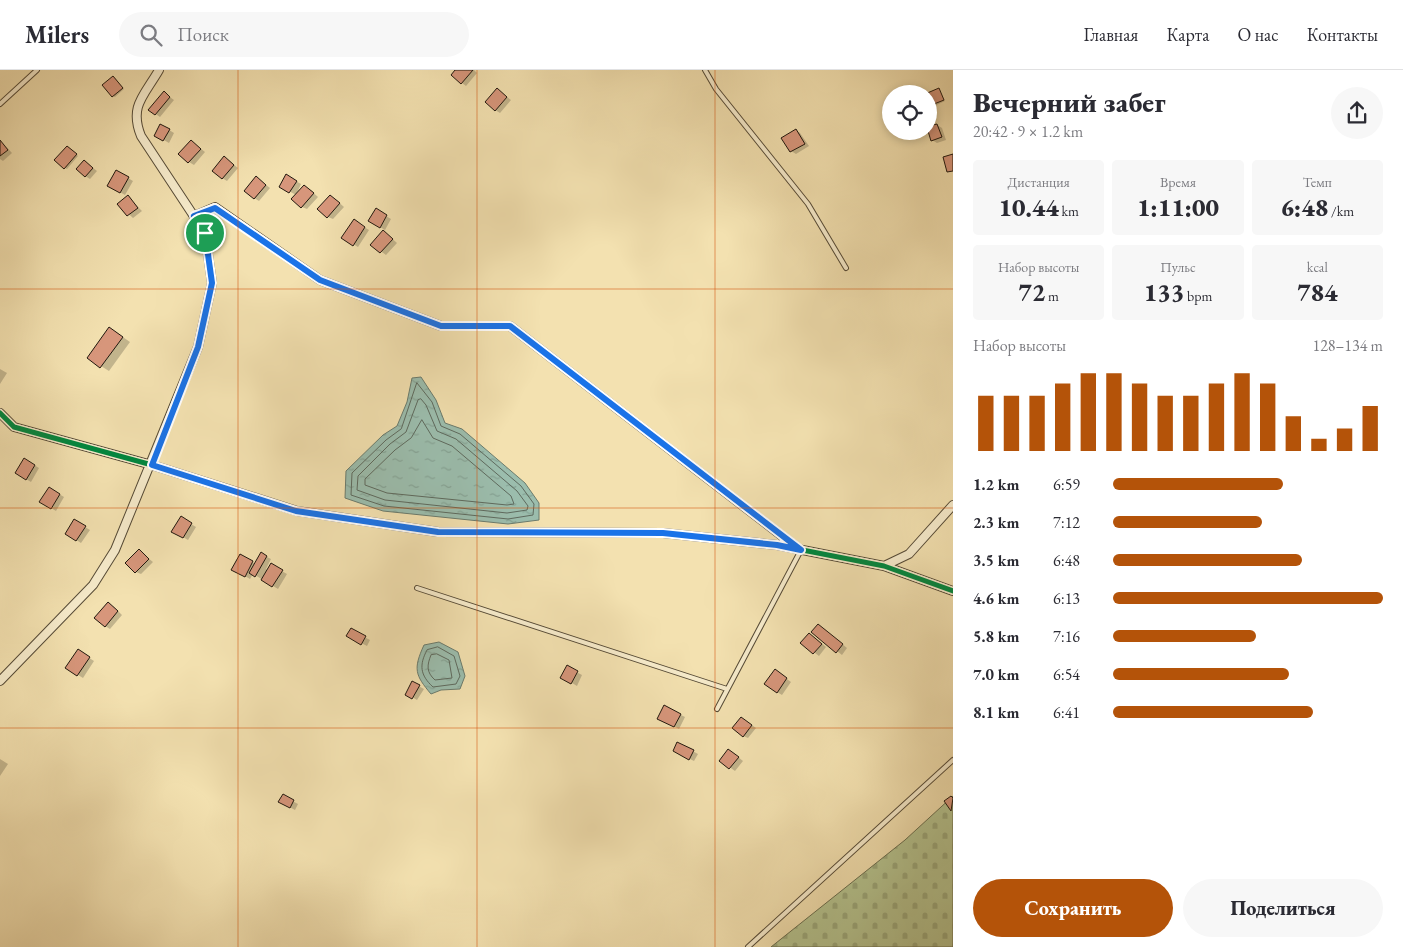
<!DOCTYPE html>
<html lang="ru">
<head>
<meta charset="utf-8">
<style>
	:root { --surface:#fff; --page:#f7f7f7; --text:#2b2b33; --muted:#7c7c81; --line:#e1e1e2; --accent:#b45309 }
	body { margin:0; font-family:"EB Garamond",serif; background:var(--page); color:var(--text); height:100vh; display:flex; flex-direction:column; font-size:19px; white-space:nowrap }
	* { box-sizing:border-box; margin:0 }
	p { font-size:16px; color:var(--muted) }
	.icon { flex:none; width:28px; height:28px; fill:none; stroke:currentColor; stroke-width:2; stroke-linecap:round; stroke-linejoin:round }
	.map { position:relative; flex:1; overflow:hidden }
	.side { display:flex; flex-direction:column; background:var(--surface); width:450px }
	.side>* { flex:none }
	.tools { position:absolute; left:882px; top:15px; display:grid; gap:10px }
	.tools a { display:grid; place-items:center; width:55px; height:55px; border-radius:50%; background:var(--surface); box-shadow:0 2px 8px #0003; font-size:25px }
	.pin { position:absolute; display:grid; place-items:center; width:42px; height:42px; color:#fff; margin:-21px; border:2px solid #fff; border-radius:50%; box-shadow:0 1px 5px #0007 }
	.round { display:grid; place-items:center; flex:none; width:52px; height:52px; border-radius:26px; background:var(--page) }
	.headline { display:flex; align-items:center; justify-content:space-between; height:85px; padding:0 20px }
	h1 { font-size:28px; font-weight:800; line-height:38px }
	.figures { display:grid; grid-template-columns:repeat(3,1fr); gap:8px; height:85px; padding:5px 20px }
	.figures div { display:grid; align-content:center; border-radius:5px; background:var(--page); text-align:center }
	.figures b { font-size:25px; font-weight:800 }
	.figures small { font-size:14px; font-weight:400 }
	.figures p { font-size:14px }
	.chart { height:140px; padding:10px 20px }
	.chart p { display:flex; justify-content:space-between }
	.chart svg { width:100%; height:90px; margin-top:5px; stroke:var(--accent); stroke-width:6 }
	.primary-button { display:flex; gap:10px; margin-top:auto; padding:10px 20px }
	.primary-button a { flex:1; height:58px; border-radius:30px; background:var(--accent); color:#fff; font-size:20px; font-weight:800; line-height:58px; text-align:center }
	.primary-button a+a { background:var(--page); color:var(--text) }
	ul { padding:0 20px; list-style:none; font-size:16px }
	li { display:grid; grid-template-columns:80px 60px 1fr; align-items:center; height:38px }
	li i { height:12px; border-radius:6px; background:var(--accent) }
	header { display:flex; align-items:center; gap:30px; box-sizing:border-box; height:70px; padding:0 25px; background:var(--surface); border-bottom:1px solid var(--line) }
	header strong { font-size:24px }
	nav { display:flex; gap:28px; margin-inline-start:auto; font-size:18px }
	.search { width:350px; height:45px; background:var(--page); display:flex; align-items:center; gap:12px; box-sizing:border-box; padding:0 18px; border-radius:28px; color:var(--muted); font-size:19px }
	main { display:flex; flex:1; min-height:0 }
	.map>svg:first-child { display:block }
	.cemetery { fill:url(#cemetery-stones); stroke:#6a6e4f }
	.water { fill:url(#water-ripples); stroke:#6a7b6d }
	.shadow { fill:#0003 }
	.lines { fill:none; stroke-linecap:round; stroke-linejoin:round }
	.shore { stroke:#5e6a5e; stroke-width:1 }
	.building { fill:#d7967b; stroke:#20180e }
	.service-casing { stroke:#554a36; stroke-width:6 }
	.minor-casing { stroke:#554a36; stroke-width:10 }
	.service { stroke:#f7eccc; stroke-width:4 }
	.minor { stroke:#f7eccc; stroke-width:8 }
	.cycleway-casing { stroke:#f7eccc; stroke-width:8 }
	.cycleway { stroke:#00873e; stroke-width:5 }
	.route-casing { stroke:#fff; stroke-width:10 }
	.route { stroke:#1a73e8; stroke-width:6 }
	.grid { fill:none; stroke:#d4520c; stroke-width:1; stroke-opacity:0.55 }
</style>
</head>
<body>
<header>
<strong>Milers</strong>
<div class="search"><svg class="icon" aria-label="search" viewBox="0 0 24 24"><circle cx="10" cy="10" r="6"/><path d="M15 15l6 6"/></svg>Поиск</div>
<nav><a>Главная</a><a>Карта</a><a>О нас</a><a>Контакты</a></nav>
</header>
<main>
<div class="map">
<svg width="953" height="877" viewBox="0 0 953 877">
	<defs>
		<pattern id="cemetery-stones" width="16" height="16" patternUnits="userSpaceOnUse" patternTransform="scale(1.25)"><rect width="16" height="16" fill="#b5c490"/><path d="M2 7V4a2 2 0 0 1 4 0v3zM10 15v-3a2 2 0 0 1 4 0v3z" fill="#9ba87b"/></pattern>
		<pattern id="water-ripples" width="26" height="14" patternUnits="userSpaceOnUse" patternTransform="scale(1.25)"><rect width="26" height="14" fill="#9bbdad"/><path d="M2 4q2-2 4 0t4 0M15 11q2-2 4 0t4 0" fill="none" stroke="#85a294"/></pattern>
	</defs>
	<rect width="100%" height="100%" fill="#f3e1b0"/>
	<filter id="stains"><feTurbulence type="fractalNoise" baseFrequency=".004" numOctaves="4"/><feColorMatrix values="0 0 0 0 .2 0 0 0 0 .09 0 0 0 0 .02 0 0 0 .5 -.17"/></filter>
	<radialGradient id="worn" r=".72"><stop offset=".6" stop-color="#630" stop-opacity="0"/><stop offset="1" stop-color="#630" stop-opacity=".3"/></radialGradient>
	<path class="cemetery" d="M953 726V877H771L905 770Z"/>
	<path class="water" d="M421 307 436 330 445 353 462 359 525 413 539 433V450L508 454 383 441 345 428 346 401 383 365 397 356 407 332 412 308Z
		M439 572 458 582 465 606 460 619 441 620 431 624C415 605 413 599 424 575Z"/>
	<path class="shadow" d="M457 0H474L477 3 466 16 462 13Z
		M115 8 124 19 115 27 113 26Z
		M498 20 511 30 500 43 495 40Z
		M939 20 945 31 932 37 929 33V24Z
		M164 23 174 30 160 47 150 40Z
		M161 55 174 63 169 73 155 65Z
		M937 55 942 58 946 70 937 73 932 70Z
		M796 60 800 63 809 76 796 84 791 81 783 68Z
		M0 70 12 83 3 91 0 89Z
		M191 71 205 82 194 95 189 92Z
		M69 78 78 86 67 99 65 98Z
		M225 88 238 98 227 111 222 108Z
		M84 91 97 101 90 109 85 106Z
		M116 101 133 111 125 125 108 115Z
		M287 106 301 114 296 125 309 119 318 127 307 139 302 137 296 125 280 116Z
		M257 108 270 118 259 131 254 128Z
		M128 127 142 141 133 148 119 135Z
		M335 129 344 137 333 149 328 147Z
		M376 140 391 149 385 160 370 151Z
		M354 151 369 160 358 177 343 168Z
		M388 165 397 173 386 185 372 175Z
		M117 263 130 272 109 301 88 288Z
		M0 299 7 303 0 314Z
		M24 389 39 398 31 412 16 403Z
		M49 418 64 427 56 441 41 432Z
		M181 448 196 457 188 470 173 461Z
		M75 451 90 460 81 473 67 464Z
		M139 481 153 492 141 504 136 502Z
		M261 484 271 489 266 499 268 501 271 495 287 504 278 519 253 504 250 509 233 499 240 486 256 494Z
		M113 536 122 545 110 559 105 556Z
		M823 558 847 578 842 585 813 562Z
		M351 560 370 570 367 576 348 566Z
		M814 567 826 577 819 586 802 573Z
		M83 584 94 591 83 608 67 598Z
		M567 597 582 605 577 616 562 607Z
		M780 604 791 612 782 625 777 622Z
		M413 613 424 619 417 630 407 624Z
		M665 637 685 647 679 659 659 648Z
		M746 651 756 658 748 668 743 666Z
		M678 673 698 684 694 691 674 681Z
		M733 683 743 691 735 701 721 691Z
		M0 689 8 694 0 706Z
		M283 726 298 734 295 740 280 732Z"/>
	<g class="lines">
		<path class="shore" d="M417 313 432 332 441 356 460 364 521 416 534 434 533 445 508 449 384 436 351 425 352 403 386 370 401 359Z
			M421 329 426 335 437 361 456 369 517 421 528 436 527 440 507 443 385 430 357 420 358 406 390 374 406 362 418 330Z
			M422 350 433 368 452 376 511 426 514 434 507 435 387 423 365 415V409L395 380 411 368Z
			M438 577 454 586 460 606 456 614 433 617C420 605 419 595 427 580Z
			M437 584 449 590 452 608 435 610C426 602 427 595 431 585Z"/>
	</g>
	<path class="building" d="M455 0H473L461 14 451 5Z
		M113 6 123 18 112 27 102 15Z
		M497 18 507 27 495 41 485 32Z
		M939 18 944 30 929 36V24H925Z
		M164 21 170 27 155 45 148 40Z
		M160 54 170 59 163 71 154 66Z
		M937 54 942 67 931 71 928 61 929 56Z
		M796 59 805 74 790 82 781 68Z
		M0 70 8 80 0 86Z
		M191 70 201 79 188 93 178 84Z
		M67 76 77 84 64 99 54 90Z
		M953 84V101L947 102 943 87Z
		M224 86 234 95 222 109 212 101Z
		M84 90 93 98 85 107 76 99Z
		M116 100 129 107 120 123 107 116Z
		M286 104 297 111 289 123 279 117Z
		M256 106 266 115 254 129 244 121Z
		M304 115 314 123 301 138 291 129Z
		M128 125 138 138 127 146 117 134Z
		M330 125 340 133 327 148 317 139Z
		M376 138 387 145 380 158 368 151Z
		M354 149 365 157 353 176 341 168Z
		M383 160 393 169 380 183 370 175Z
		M109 257 123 267 100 298 87 288Z
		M24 388 35 395 26 410 15 403Z
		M49 417 60 424 51 439 39 432Z
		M181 446 192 453 183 468 171 462Z
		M74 449 86 456 76 471 65 464Z
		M139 479 149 489 135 503 125 493Z
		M261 482 267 486 255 507 249 503Z
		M240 484 253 491 245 507 231 500Z
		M271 493 283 500 272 517 261 510Z
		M108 532 118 541 105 557 94 548Z
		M818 554 843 574 836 583 811 562Z
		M351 558 366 566 361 575 346 566Z
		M809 563 822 574 813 584 800 573Z
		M78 579 90 587 77 606 65 598Z
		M567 595 578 601 571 614 560 608Z
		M775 599 787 608 777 623 764 614Z
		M412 611 420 615 412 629 405 625Z
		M664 635 681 644 674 657 657 649Z
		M741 647 752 655 743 667 732 658Z
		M677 672 694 680 689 690 673 681Z
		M728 679 739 687 729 699 719 691Z
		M283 724 294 730 290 738 278 732Z
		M951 726 953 728 951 741 944 731Z"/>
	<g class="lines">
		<defs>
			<path id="service" d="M705 0 716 19 808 134 846 198
				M0 34 37 0
				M417 518 727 619
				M717 639 801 480
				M748 877 953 690"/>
			<path id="minor" d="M194 146 215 137 320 210 441 256H510L799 479
				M0 343 14 357 152 395 297 441 438 462 663 463 777 475 884 496 953 521
				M884 496 909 484 953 435
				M0 611 93 515 115 480 198 277 212 213 205 163 141 66C129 36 144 26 159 0"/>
		</defs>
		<use href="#service" class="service-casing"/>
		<use href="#minor" class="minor-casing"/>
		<use href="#service" class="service"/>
		<use href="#minor" class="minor"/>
		<defs>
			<path id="cycleway" d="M194 146 215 137 320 210 441 256H510L799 478
				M0 343 14 357 152 395 297 441 438 462 663 463 777 475 884 496 953 521"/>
		</defs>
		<use href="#cycleway" class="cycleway-casing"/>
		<use href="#cycleway" class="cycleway"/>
	</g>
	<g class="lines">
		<defs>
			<path id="route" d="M215 138 320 210 441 256H510L801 480 777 475 663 463 438 462 296 441 152 395 198 277 212 213 205 163 194 146Z"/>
		</defs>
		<use href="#route" class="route-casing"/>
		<use href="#route" class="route"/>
	</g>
	<path class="grid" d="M238 0V877M477 0V877M715 0V877M0 219H953M0 438H953M0 658H953"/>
	<rect width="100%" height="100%" filter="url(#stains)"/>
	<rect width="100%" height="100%" fill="url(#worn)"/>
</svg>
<div class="tools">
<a><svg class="icon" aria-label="locate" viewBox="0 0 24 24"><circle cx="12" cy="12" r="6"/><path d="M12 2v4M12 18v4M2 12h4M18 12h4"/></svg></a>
</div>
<div class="pin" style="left:205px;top:163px;background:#1e9e55"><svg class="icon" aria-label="arrive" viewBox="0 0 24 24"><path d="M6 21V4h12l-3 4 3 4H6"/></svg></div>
</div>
<section class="side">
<div class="headline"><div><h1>Вечерний забег</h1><p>20:42 · 9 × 1.2 km</p></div><a class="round"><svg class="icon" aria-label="share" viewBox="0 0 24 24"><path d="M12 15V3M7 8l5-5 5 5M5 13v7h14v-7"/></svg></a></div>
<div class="figures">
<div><p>Дистанция</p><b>10.44<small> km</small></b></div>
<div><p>Время</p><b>1:11:00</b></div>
<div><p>Темп</p><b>6:48<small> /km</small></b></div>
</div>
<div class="figures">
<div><p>Набор высоты</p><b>72<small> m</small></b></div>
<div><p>Пульс</p><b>133<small> bpm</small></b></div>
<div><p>kcal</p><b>784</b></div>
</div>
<div class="chart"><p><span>Набор высоты</span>128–134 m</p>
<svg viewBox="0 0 160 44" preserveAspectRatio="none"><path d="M5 44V17M15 44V17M25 44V17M35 44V11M45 44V6M55 44V6M65 44V11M75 44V17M85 44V17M95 44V11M105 44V6M115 44V11M125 44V27M135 44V38M145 44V33M155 44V22"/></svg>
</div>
<ul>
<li><b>1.2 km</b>6:59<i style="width:63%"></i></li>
<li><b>2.3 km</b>7:12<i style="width:55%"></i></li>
<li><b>3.5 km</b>6:48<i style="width:70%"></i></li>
<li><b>4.6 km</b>6:13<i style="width:100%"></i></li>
<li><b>5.8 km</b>7:16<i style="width:53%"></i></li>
<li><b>7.0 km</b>6:54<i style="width:65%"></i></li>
<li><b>8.1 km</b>6:41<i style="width:74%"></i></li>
</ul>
<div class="primary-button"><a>Сохранить</a><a>Поделиться</a></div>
</section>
</main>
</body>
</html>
